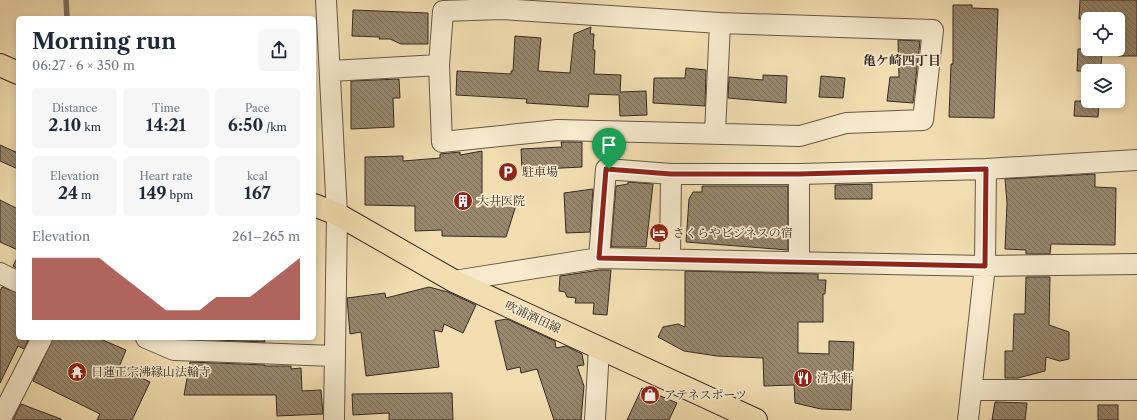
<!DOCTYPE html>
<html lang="en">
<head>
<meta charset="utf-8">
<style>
	:root { --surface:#fff; --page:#f6f6f7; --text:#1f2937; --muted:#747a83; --accent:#8f2418 }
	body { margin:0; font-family:"Libre Caslon Text","Noto Serif JP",serif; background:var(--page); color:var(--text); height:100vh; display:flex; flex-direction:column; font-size:15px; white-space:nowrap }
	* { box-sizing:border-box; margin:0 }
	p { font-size:13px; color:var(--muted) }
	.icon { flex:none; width:22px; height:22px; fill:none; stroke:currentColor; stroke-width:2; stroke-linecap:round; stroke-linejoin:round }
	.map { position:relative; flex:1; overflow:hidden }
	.drawer { position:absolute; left:16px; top:16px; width:300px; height:324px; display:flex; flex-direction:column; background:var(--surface); border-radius:6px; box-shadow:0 2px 6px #0003 }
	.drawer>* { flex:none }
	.buttons { position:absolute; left:1081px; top:12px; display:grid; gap:8px }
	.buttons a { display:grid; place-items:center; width:44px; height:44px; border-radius:6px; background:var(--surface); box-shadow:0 2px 6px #0003; font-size:20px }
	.pin { position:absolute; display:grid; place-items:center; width:34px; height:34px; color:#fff; margin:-41px -17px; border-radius:50% 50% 50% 0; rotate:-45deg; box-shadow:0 0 4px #0007 }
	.pin .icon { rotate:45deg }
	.round { display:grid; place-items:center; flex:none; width:42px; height:42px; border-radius:6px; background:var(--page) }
	.headline { display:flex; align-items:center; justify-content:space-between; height:68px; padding:0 16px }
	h1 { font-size:22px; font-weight:700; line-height:30px }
	.metrics { display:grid; grid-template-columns:repeat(3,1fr); gap:6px; height:68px; padding:4px 16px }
	.metrics div { display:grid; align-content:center; border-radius:6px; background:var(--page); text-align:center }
	.metrics b { font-size:17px; font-weight:700 }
	.metrics small { font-size:11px; font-weight:400 }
	.metrics p { font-size:11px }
	.chart { height:112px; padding:8px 16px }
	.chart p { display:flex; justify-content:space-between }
	.chart svg { width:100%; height:72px; margin-top:4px; fill:var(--accent); opacity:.7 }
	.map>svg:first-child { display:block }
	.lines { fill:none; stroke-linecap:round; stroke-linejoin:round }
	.stream { stroke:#80715c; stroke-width:5.5 }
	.building { fill:url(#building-back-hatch); stroke:#362a25 }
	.minor-casing { stroke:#655748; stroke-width:22 }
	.major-casing { stroke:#362a25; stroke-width:24 }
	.minor { stroke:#f6e9cc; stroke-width:20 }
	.major { stroke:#f1ddb0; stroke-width:22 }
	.route-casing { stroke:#fff; stroke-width:8 }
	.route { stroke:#8f2418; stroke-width:5 }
	.labels { text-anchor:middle; stroke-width:3.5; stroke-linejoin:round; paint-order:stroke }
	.poi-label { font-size:12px; fill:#362a25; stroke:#f6e9cc; text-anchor:start }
	.street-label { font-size:12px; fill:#362a25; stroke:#f6e9cc }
	.neighbourhood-label { font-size:13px; font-weight:bold; fill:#362a25; stroke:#f6e9cc }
</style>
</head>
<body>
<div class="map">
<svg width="1137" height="420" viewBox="0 0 1137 420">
	<defs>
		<pattern id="building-back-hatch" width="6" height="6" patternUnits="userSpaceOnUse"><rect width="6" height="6" fill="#97876d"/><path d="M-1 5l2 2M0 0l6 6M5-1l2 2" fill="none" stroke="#7c6f59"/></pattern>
	</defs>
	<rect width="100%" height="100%" fill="#f1ddb0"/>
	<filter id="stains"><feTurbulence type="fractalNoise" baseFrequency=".005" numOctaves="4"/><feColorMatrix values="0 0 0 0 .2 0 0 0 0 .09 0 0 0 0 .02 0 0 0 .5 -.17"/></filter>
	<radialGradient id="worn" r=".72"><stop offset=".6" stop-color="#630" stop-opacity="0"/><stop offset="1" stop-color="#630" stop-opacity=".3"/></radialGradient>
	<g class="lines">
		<path class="stream" d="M66 0 67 18"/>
	</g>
	<path class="building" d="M1080 0H1137V56H1118V19H1079Z
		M953 5H972V8L998 9 994 118 949 117 951 64H953Z
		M353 10 428 13V44H401L390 39H379L380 37 352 36Z
		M591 27 590 34H594L593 50H595L594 74 621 75 620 92 646 91 647 115 620 116 619 95 589 94 588 107 526 103 527 99 456 95 457 71 511 74V71H513L515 36 541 38 538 71 570 73 574 34Z
		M898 40 920 41 913 103 887 101 890 77H899Z
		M1078 49H1102L1101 71H1077Z
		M686 68 706 70 705 106 653 103 654 78H685Z
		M763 75 787 76 786 103 728 98 729 77 763 80Z
		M821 76 845 78 843 98 819 97Z
		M399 79 400 98H393L394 127 351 129V81Z
		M1075 101H1099L1098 117 1074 116Z
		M561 142H582V167L522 170 521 149 562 147Z
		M0 145 18 153V169L0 161Z
		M482 151V203L518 199 506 237 442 236V230L415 231V206L365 205V157L403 156V161L440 158V154L460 152V155Z
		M1095 174V187L1116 188 1115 245 1051 244 1050 254H1026V250L1005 249 1007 203 1005 179Z
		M628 182 653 184 646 247H611L616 186 628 184Z
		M872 184V199H835V185Z
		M702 186H788V250L686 242 689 199 693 192H702Z
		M593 189 590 232 566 233 564 193Z
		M0 200 18 209V250L0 242Z
		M18 256V269L13 266Z
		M600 270H611L607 315 593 314 594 303H575L576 298 567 297 565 292 559 291 560 276Z
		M685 271 818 274V280H826L825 294H823V322H798V353L829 354V341L854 342 851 410 821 409 795 403 794 385 764 386 763 358 717 356 684 351 658 337 663 327 678 324 685 327Z
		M1026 277H1050L1049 325 1069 332V359L1060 361 1046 357 1045 371 1018 378H1005V351H1013L1014 314H1025Z
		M2 287 18 293V338H29L24 349 18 346 0 383V291Z
		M429 287 448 292 476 305 463 333 444 324 442 332 434 330 439 367 366 376 361 332 350 334 347 298 385 293 386 298Z
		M507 319 555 341 556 348 566 346 582 354 584 365 577 366 584 386 581 420H554L537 369 521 373 520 367 507 370 495 321Z
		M53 338H98L126 350 119 367 150 382 132 420H97L100 414 33 381Z
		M192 338H264L265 342 192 339Z
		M190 362 265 365V366H291V369L301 368 302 391 321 390 323 414 277 416 276 395H184Z
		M642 388 677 403 669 420H627Z
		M452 393 453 420H389V413L353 415 352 394Z
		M995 402 1027 403 1025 420H992Z
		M21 404 61 419V420H13Z
		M1098 405H1118V420H1098Z"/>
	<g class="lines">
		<defs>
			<path id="minor" d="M326 0 337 214 334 420
				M501 9 720 23 933 30 923 120 846 123 800 136 558 130 442 142 439 65 443 11Z
				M331 71 439 65
				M715 133 720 23
				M599 258 606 169 671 174H799
				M670 259 671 174
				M799 262V174L986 169 1137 160
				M0 273 18 282
				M454 281 599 258 985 266 1137 264
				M146 338 174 350 334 356
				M972 390H1137
				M0 420 42 338
				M595 420 599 348
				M968 420 985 266 986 169"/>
			<path id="major" d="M0 65 18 73
				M314 205 337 214 454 281 756 420"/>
		</defs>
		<use href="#minor" class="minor-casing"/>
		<use href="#major" class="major-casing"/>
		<use href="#minor" class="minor"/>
		<use href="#major" class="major"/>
	</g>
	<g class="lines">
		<defs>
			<path id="route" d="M606 169 671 174H799L986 169 985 266 599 258Z"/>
		</defs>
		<use href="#route" class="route-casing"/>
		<use href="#route" class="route"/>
	</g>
	<defs>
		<symbol id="parking-disc" viewBox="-11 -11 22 22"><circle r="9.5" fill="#8f2418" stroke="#f6e9cc"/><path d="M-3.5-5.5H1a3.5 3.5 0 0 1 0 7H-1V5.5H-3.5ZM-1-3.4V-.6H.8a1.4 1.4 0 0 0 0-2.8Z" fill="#fff"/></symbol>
		<symbol id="building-disc" viewBox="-11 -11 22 22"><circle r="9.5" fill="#8f2418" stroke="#f6e9cc"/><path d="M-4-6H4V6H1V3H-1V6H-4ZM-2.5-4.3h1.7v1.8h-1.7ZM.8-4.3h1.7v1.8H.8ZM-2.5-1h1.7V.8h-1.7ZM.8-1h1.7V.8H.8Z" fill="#fff"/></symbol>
		<symbol id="hotel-disc" viewBox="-11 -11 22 22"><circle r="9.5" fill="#8f2418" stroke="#f6e9cc"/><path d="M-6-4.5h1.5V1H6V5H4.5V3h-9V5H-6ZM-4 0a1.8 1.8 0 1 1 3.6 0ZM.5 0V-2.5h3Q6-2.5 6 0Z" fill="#fff"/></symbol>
		<symbol id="temple-disc" viewBox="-11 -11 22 22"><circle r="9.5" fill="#8f2418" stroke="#f6e9cc"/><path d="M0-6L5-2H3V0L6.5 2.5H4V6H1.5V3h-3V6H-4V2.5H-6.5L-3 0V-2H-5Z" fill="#fff"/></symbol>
		<symbol id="restaurant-disc" viewBox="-11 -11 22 22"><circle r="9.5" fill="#8f2418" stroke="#f6e9cc"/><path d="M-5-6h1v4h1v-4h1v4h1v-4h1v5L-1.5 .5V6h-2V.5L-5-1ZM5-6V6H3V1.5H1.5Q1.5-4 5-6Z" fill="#fff"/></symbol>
		<symbol id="shop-disc" viewBox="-11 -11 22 22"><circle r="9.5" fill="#8f2418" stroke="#f6e9cc"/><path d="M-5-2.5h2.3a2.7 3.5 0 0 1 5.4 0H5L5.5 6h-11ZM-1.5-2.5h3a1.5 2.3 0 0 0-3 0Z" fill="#fff"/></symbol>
	</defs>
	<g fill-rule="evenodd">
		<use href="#parking-disc" x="497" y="161" width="22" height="22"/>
		<use href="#building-disc" x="452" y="190" width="22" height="22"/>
		<use href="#hotel-disc" x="648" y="222" width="22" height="22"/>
		<use href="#temple-disc" x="66" y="361" width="22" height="22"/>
		<use href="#restaurant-disc" x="792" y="367" width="22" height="22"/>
		<use href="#shop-disc" x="639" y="384" width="22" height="22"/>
	</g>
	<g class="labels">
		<g class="poi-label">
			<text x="522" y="176">駐車場</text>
			<text x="477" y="205">大井医院</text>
			<text x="673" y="237">さくらやビジネスの宿</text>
			<text x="91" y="376">日蓮正宗沸縁山法輪寺</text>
			<text x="817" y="382">清水軒</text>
			<text x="664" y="399">アテネスポーツ</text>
		</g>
		<g class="street-label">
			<text transform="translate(533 317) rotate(25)" y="4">吹浦酒田線</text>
		</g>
		<g class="neighbourhood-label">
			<text x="902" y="65">亀ケ崎四丁目</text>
		</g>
	</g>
	<rect width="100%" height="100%" filter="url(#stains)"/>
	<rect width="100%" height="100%" fill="url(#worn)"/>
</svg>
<div class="buttons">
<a><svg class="icon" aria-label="locate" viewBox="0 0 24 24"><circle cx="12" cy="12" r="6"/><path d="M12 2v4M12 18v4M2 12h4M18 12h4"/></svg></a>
<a><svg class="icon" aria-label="layers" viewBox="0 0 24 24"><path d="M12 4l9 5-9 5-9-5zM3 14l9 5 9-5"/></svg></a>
</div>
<div class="pin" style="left:609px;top:169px;background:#1e9e55"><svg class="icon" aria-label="arrive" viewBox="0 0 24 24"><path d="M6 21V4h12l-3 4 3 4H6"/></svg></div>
<section class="drawer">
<div class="headline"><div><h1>Morning run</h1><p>06:27 · 6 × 350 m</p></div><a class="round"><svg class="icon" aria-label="share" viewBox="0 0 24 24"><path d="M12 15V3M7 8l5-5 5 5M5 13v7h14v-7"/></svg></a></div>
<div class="metrics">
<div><p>Distance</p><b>2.10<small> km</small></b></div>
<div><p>Time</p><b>14:21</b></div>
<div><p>Pace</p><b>6:50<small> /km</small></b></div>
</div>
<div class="metrics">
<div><p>Elevation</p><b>24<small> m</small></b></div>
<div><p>Heart rate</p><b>149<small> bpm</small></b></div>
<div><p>kcal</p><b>167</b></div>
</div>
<div class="chart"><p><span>Elevation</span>261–265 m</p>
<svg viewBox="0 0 160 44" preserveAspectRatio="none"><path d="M0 44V6L10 6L20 6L30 6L40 6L50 14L60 22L70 30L80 38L90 38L100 38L110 30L120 30L130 30L140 22L150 14L160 6V44z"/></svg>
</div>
</section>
</div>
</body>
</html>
